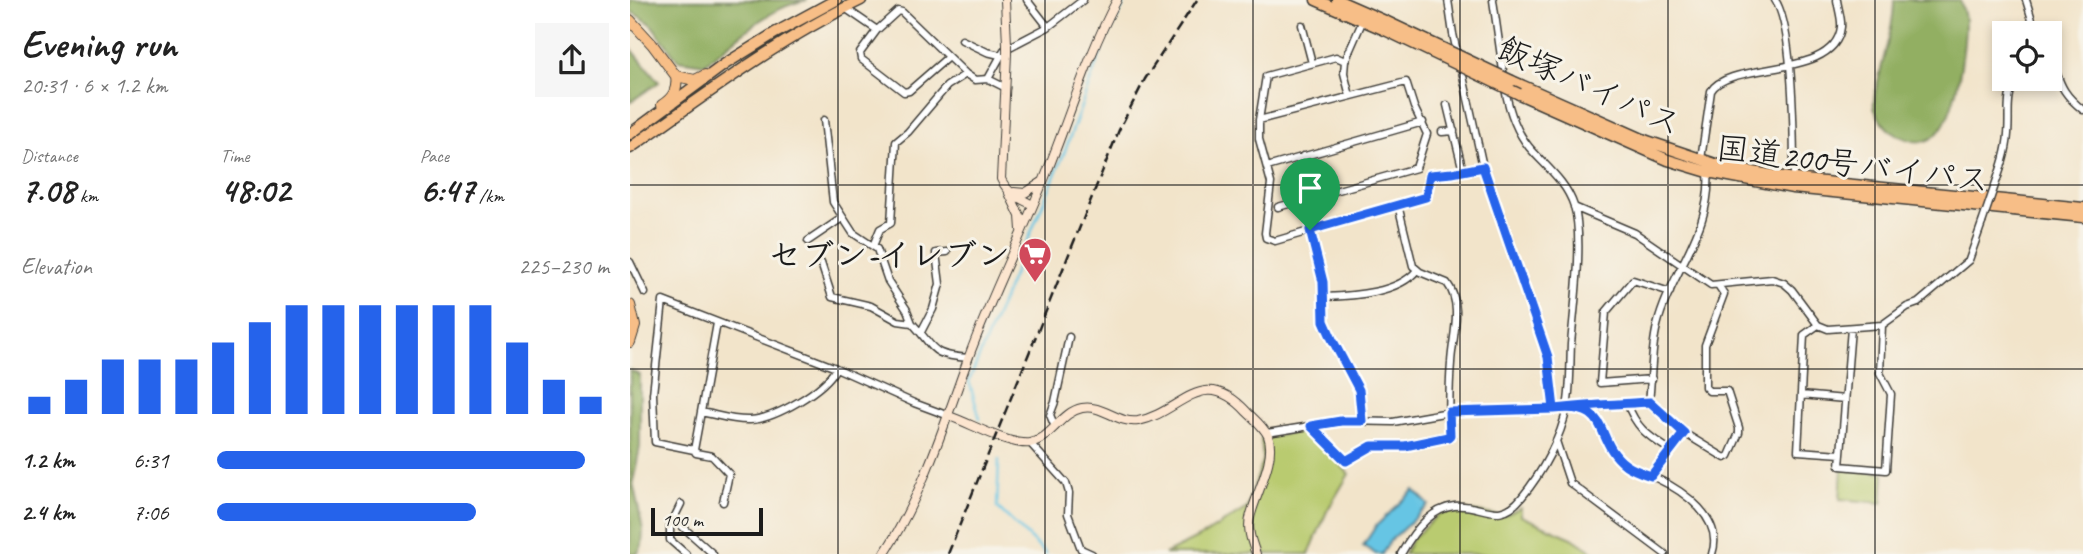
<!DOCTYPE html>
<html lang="en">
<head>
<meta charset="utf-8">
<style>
	:root { --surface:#fff; --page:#f6f6f6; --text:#222; --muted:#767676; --accent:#2563eb }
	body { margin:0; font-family:Caveat,"Klee One",sans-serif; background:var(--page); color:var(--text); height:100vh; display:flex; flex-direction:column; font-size:26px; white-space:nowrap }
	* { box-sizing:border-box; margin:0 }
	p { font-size:23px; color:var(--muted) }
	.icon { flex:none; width:38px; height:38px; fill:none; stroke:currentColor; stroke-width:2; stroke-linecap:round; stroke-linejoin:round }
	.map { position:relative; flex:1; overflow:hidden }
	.sheet { display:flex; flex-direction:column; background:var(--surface); width:630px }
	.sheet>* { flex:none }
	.buttons { position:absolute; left:1362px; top:21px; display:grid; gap:14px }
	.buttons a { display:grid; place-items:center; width:70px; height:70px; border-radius:0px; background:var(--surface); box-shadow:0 4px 10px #0003; font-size:35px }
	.scale { position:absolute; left:21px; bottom:18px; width:112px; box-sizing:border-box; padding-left:7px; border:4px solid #1c1c1c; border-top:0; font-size:19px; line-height:24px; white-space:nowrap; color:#1c1c1c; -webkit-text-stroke:5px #f7f3e8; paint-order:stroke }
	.pin { position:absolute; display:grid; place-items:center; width:60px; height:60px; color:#fff; margin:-72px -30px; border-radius:50% 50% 50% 0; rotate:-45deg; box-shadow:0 0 7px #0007 }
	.pin .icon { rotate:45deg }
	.round { display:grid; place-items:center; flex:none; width:74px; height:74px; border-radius:0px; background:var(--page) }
	.overview { display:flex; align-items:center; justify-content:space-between; height:119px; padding:0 21px }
	h1 { font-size:38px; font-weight:800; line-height:52px }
	.stats { display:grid; grid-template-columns:repeat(3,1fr); gap:10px; height:119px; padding:7px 21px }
	.stats div { display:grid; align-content:center }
	.stats b { font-size:35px; font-weight:800 }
	.stats small { font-size:19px; font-weight:400 }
	.stats p { font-size:19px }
	.chart { height:196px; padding:14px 21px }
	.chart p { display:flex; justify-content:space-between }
	.chart svg { width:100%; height:126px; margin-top:7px; stroke:var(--accent); stroke-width:6 }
	ul { padding:0 21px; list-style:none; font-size:23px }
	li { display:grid; grid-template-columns:112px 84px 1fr; align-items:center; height:52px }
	li i { height:18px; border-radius:9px; background:var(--accent) }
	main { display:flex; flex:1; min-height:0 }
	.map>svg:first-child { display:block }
	.green { fill:#b9cb6f; stroke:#6a7446; stroke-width:2 }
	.forest { fill:#92af62; stroke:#57663f; stroke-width:2 }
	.water { fill:#66c5e4; stroke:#417080; stroke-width:2 }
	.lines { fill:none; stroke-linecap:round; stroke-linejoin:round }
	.stream { stroke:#66c5e4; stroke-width:2.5 }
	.street-casing { stroke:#3c3a36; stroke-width:9 }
	.secondary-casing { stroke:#3c3a36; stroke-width:10 }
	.primary-casing { stroke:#3c3a36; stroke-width:12 }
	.highway-casing { stroke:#3c3a36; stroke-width:13 }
	.street { stroke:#fff; stroke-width:6 }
	.secondary { stroke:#fce5cf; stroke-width:8 }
	.primary { stroke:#f7be87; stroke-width:10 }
	.highway { stroke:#f7be87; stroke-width:10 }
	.rail { stroke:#1c1c1c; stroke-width:2.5; stroke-dasharray:10 5; stroke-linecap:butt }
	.street-bridge-casing { stroke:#3c3a36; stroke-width:9; stroke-linecap:butt }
	.secondary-bridge-casing { stroke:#3c3a36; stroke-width:10; stroke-linecap:butt }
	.highway-bridge-casing { stroke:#3c3a36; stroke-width:13; stroke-linecap:butt }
	.street-bridge { stroke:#fff; stroke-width:6 }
	.secondary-bridge { stroke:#fce5cf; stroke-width:8 }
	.highway-bridge { stroke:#f7be87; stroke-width:10 }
	.route-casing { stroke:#fff; stroke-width:14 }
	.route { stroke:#2563eb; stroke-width:9 }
	.grid { fill:none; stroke:#1c1c1c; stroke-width:2; stroke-opacity:0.55 }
	.labels { text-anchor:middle; stroke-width:6; stroke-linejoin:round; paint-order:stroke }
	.street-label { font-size:33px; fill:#1c1c1c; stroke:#f7f3e8 }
	.poi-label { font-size:33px; font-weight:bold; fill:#1c1c1c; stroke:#f7f3e8; text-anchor:end }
</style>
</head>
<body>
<main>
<section class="sheet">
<div class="overview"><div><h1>Evening run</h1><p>20:31 · 6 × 1.2 km</p></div><a class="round"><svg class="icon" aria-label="share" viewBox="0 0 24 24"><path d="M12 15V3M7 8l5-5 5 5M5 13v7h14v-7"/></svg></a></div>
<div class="stats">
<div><p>Distance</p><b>7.08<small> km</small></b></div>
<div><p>Time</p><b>48:02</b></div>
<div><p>Pace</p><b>6:47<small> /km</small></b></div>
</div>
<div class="chart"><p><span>Elevation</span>225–230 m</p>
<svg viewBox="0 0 160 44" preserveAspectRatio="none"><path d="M5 44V38M15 44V32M25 44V25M35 44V25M45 44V25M55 44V19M65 44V12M75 44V6M85 44V6M95 44V6M105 44V6M115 44V6M125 44V6M135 44V19M145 44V32M155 44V38"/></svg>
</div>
<ul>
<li><b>1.2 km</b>6:31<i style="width:94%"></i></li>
<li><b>2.4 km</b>7:06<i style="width:66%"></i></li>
</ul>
</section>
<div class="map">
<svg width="1453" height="554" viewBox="0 0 1453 554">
	<rect width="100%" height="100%" fill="#f7f3e8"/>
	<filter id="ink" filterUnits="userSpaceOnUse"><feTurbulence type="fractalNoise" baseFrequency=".0143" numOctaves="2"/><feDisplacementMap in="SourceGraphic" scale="14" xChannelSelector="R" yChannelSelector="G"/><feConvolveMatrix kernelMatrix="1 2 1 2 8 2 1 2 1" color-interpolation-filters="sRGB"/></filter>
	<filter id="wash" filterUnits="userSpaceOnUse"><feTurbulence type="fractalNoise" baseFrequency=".00686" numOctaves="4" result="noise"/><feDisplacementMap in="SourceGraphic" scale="28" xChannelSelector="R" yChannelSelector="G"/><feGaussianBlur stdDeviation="1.57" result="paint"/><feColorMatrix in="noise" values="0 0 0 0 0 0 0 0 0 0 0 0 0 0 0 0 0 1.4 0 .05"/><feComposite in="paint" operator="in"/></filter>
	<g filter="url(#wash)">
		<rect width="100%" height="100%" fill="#f2e4ca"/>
		<path class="green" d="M679 430 719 474 697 511 679 554H535L573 535 617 508 633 460 631 438Z
			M1212 469 1254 473 1252 503 1210 499Z
			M891 508V516L942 538 966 554H774L782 539 810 513 826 509 873 516Z"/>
		<path class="forest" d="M0 0H177C137 7 105 41 74 64L48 60 20 23 0 11Z
			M1264 0H1330C1332 7 1335 14 1335 21 1335 48 1326 130 1298 140 1286 145 1272 138 1262 132 1255 127 1245 114 1244 106 1243 96 1247 84 1250 74 1255 50 1264 25 1264 0Z
			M0 47 29 82 0 102Z
			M0 370 10 375V447L3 482 13 530 12 546 7 554H0Z"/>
		<path class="water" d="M784 490 799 505 760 541 752 554H746L733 546 746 526Z"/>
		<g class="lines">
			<path class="stream" d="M350 419 339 381 435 151 474 43 496 0
				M369 460 367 507 416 554"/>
		</g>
	</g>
	<g filter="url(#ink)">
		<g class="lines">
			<defs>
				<path id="street" d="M397 0 418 27
					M818 0 823 34 828 57
					M863 0 874 78
					M1145 0C1164 27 1164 143 1164 179
					M1396 0 1406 33
					M215 8 247 30 230 53 231 59 274 92 279 91 318 57
					M733 20 715 61 706 57 636 76 629 120V139L641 183 635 233 636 238 645 241 796 197 800 175 822 173 853 167
					M672 25 682 63
					M247 30 268 11 272 12 336 74 345 80 358 79 376 88
					M332 40 357 52 370 55
					M1419 54C1431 81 1428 90 1453 110
					M715 61 714 73 720 96
					M831 67 853 167 918 357 924 409
					M358 79 374 50 418 27 453 0
					M817 105 833 171
					M194 120 203 202 223 233 247 249 258 281 277 310 282 323
					M629 120 776 82 784 107 797 134 786 168 648 207
					M812 132 824 131
					M673 156 685 198
					M1071 159 1081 91C1099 60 1205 80 1211 27 1212 19 1208 8 1207 0
					M637 167 793 122
					M1364 188C1370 171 1377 152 1378 134 1380 113 1375 98 1386 79
					M944 207 1005 233 1081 285 1142 279 1154 283 1162 290 1188 325 1198 329 1252 325 1277 307 1288 303 1339 260 1352 223
					M680 230 693 282 694 321 702 339 729 390 732 420
					M178 241 212 218
					M243 246 250 229 261 223 266 142 278 132 317 86 336 74
					M0 262 15 293
					M191 263 202 297 241 306 268 321 282 323C307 350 299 355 339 358
					M695 297C723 296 769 293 787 270
					M1188 325 1174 335 1168 451 1211 454
					M1221 328 1210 466 1256 470 1261 394 1250 373 1252 325
					M291 332 303 309 310 284 306 253 317 252
					M206 368C195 390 145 419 120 420 104 421 87 415 71 412L64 450 25 442 23 394 33 301 206 368 284 403 319 416
					M1022 379 970 383 976 312 1003 280 1040 292
					M1171 395 1215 399
					M1019 402 1054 433 1095 458 1099 456 1109 433V428L1097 391H1079L1075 387V345L1094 294 1088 285
					M997 403C1007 430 1019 436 1041 451L1021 476
					M950 408C976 416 976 451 997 465 1006 472 1017 474 1026 478 1054 491 1094 519 1082 554
					M71 412 87 323
					M681 426 716 461 742 446H775L820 435C819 411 819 387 821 363 822 338 834 305 817 283L790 272 783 266 768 205
					M425 427 420 415 425 402 439 337
					M637 433 711 421 763 422 819 412 924 409 1019 402C1022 377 1021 349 1027 326 1040 273 1083 229 1078 172
					M926 441 940 483 1035 554
					M400 443 436 483 439 493 438 514 451 549 462 554
					M64 450 66 453 82 456 99 474 93 502
					M1041 451 1054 433
					M51 504 40 526V540L56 554
					M44 519 83 554
					M771 554C782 534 799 509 824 506 851 502 868 527 892 497 912 473 931 438 937 407 941 387 940 364 941 344 944 308 954 238 944 206 936 181 915 166 899 147 885 130 879 110 875 89"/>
				<path id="secondary" d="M375 0 377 44
					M377 54 371 179C378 194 389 198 403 205
					M384 192 395 193 412 182
					M379 193 390 216 391 230
					M319 416C340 423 380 446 400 443 421 439 431 412 452 408 472 404 488 424 508 421 551 413 572 363 617 412 624 419 634 427 638 436 647 458 625 495 620 518 617 531 622 542 626 554
					M254 554C293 494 314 425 338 359 361 296 392 235 417 172 440 115 458 54 487 0"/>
				<path id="primary" d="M0 20 22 44 46 76
					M46 76 65 80 75 75
					M32 105C43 98 48 90 46 76
					M0 305 5 326 0 342"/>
				<path id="highway" d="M686 0 755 30
					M707 0 755 21
					M882 81 1017 141 1094 167 1164 179 1453 208
					M889 94 1038 160 1078 172 1163 188 1453 217
					M0 134 95 64 145 33 206 0
					M0 148C75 95 148 40 231 0"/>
			</defs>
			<use href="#street" class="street-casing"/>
			<use href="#secondary" class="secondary-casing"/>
			<use href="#primary" class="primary-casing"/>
			<use href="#highway" class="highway-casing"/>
			<use href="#street" class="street"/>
			<use href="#secondary" class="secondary"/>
			<use href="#primary" class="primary"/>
			<use href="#highway" class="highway"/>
			<path class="rail" d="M318 554 489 130 515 79 567 0"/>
			<defs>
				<path id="street-bridge" d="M1352 223 1364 188"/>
				<path id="secondary-bridge" d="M377 44V54"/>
				<path id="highway-bridge" d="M755 21 882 81
					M755 30 889 94"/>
			</defs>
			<use href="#street-bridge" class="street-bridge-casing"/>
			<use href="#secondary-bridge" class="secondary-bridge-casing"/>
			<use href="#highway-bridge" class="highway-bridge-casing"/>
			<use href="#street-bridge" class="street-bridge"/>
			<use href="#secondary-bridge" class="secondary-bridge"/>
			<use href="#highway-bridge" class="highway-bridge"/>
		</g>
	</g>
	<g class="lines" filter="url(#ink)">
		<defs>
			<path id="route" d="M680 230 693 282 694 321 702 339 729 390 732 421H711L681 426 716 461 742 446H775L818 437 820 435 819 412 924 409C956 405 988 404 1020 402L1054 433 1021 476C1012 473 1003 470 996 465 962 440 984 402 924 409L918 357 853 167 822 173 800 175 796 197 680 230"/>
		</defs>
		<use href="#route" class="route-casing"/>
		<use href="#route" class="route"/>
	</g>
	<path class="grid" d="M208 0V554M415 0V554M623 0V554M830 0V554M1038 0V554M1245 0V554M0 185H1453M0 369H1453"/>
	<defs>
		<symbol id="supermarket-pin" viewBox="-11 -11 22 30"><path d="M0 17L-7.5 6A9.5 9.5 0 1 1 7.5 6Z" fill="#d1495b" stroke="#f7f3e8"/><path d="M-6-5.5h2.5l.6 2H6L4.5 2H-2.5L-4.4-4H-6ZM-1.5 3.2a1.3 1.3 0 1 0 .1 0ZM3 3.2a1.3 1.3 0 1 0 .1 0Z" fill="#fff"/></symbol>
	</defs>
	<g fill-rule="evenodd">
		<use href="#supermarket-pin" x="386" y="235" width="38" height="52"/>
	</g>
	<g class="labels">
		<g class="street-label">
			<text transform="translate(960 85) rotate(24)" y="12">飯塚バイパス</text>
			<text transform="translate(1223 163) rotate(7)" y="12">国道200号バイパス</text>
		</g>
		<g class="poi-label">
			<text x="380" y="266">セブン-イレブン</text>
		</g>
	</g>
</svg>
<div class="buttons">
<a><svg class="icon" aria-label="locate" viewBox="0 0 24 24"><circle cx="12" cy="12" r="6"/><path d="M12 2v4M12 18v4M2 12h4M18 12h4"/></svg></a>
</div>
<div class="scale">100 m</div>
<div class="pin" style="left:680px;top:230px;background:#1e9e55"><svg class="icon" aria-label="arrive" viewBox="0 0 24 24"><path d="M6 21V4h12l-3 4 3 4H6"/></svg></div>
</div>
</main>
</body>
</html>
